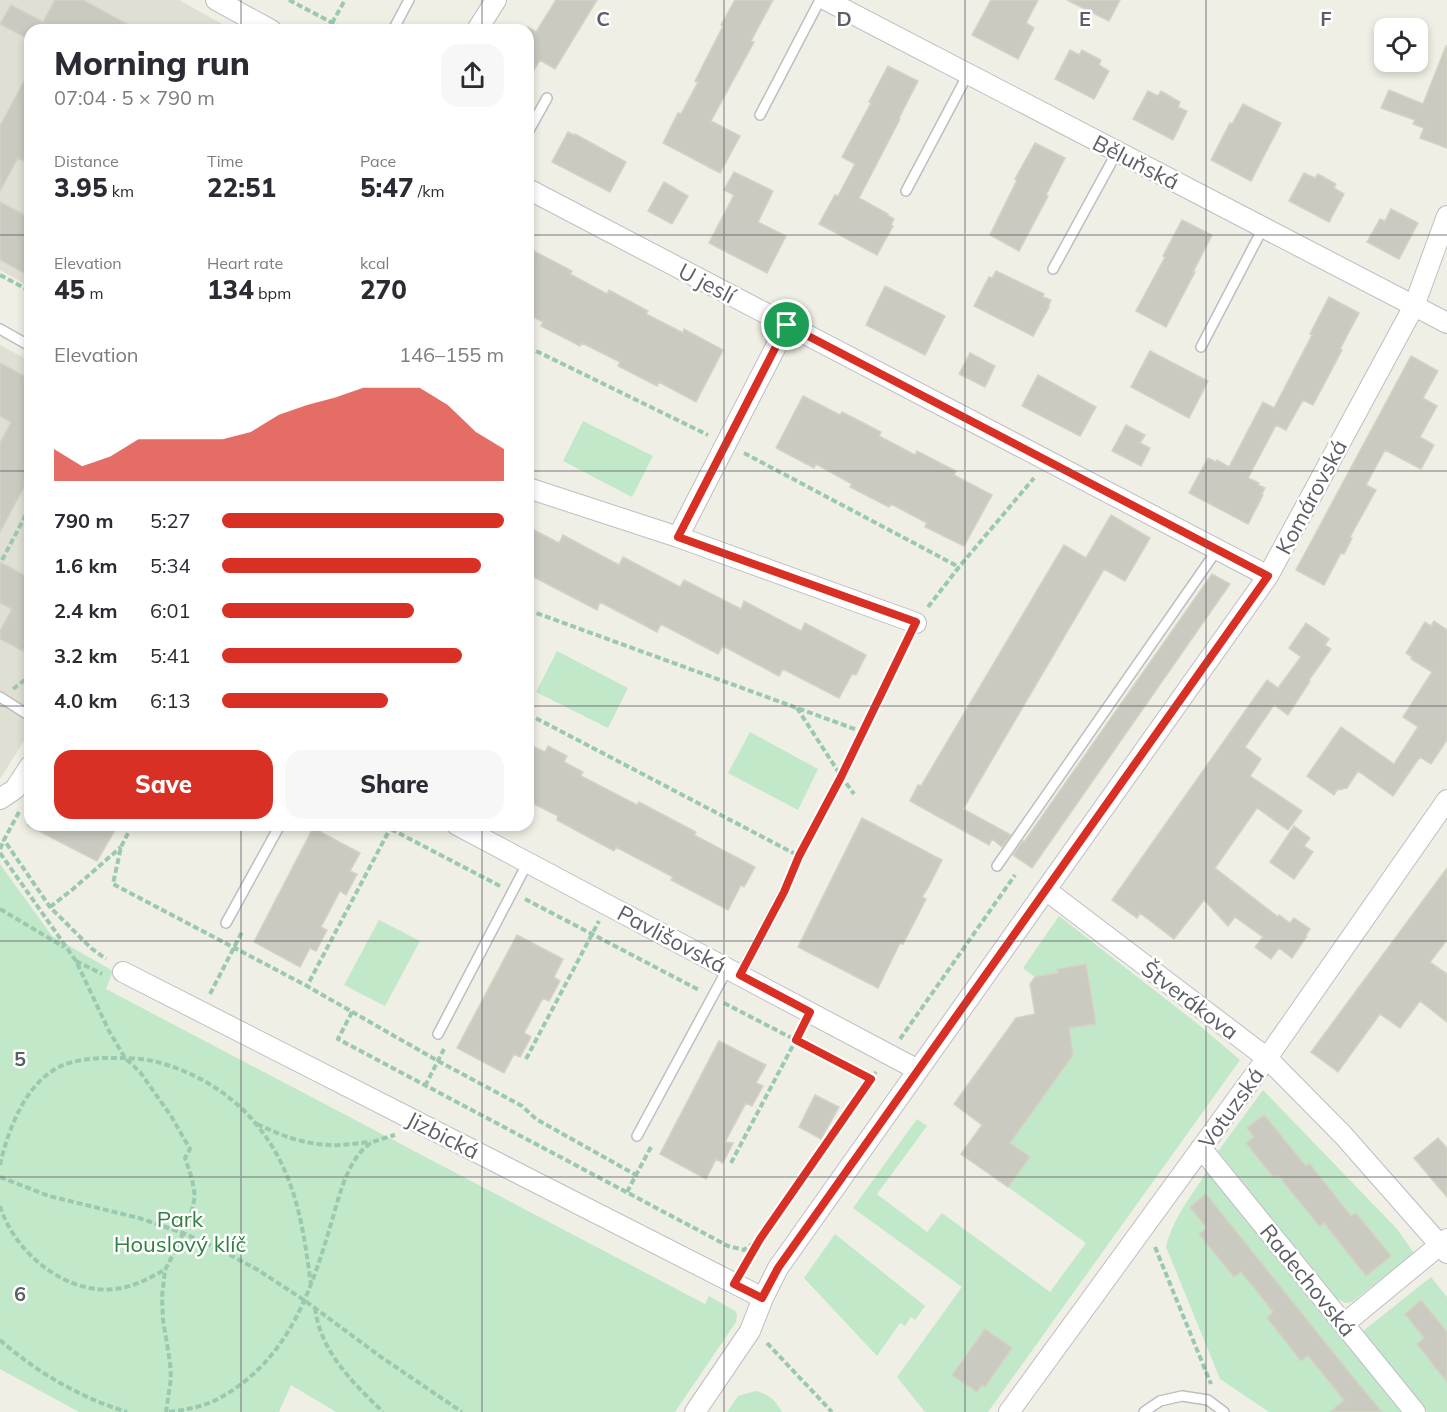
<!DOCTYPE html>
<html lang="en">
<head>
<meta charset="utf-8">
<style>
	:root { --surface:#fff; --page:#f7f7f7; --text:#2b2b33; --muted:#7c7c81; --accent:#d93025 }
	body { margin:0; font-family:Mulish,sans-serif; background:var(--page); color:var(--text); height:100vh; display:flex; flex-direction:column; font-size:22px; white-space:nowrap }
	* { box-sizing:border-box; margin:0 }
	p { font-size:20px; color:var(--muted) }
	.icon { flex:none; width:33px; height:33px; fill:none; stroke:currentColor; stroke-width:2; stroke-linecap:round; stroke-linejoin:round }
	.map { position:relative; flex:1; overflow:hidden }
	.details { position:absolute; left:24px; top:24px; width:510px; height:807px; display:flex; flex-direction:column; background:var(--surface); border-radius:18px; box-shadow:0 3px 9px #0003 }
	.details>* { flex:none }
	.fabs { position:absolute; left:1374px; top:18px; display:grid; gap:12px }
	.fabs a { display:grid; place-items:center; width:54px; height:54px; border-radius:12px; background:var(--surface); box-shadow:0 3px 9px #0003; font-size:30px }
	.pin { position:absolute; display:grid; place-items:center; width:51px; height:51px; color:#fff; margin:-26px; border:3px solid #fff; border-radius:50%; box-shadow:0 2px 6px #0007 }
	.round { display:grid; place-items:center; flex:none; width:63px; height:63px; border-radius:18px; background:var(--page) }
	.headline { display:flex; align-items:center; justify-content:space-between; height:102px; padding:0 30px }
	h1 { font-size:33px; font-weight:800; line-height:45px }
	.figures { display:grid; grid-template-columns:repeat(3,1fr); gap:9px; height:102px; padding:6px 30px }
	.figures div { display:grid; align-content:center }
	.figures b { font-size:26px; font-weight:800 }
	.figures small { font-size:16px; font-weight:400 }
	.figures p { font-size:16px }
	.chart { height:168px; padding:12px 30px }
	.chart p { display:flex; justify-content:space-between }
	.chart svg { width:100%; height:108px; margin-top:6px; fill:var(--accent); opacity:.7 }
	.action { display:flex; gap:12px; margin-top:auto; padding:12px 30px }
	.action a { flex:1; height:69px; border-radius:18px; background:var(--accent); color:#fff; font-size:24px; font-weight:800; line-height:69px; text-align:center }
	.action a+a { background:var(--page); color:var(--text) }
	ul { padding:0 30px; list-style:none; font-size:20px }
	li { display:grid; grid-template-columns:96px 72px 1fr; align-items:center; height:45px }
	li i { height:15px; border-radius:8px; background:var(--accent) }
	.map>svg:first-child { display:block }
	.education { fill:#e0dfd3 }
	.green { fill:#c1e8c8 }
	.building { fill:#cbcac1; stroke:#d5d2c3; stroke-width:1.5 }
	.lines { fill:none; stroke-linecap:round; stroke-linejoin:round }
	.service-casing { stroke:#bdbec4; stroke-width:12 }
	.minor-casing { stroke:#bdbec4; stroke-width:22 }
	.path { stroke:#9ac9af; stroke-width:4; stroke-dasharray:6 3; stroke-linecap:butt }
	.service { stroke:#fff; stroke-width:9 }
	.minor { stroke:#fff; stroke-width:20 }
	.route-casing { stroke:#fff; stroke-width:12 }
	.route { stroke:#d93025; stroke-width:8 }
	.grid { fill:none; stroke:#5d5f66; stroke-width:1.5; stroke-opacity:0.55 }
	.labels { text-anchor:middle; stroke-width:5; stroke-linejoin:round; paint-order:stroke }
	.street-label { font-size:22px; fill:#5d5f66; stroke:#fff }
	.park-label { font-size:22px; fill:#318142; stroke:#fff }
	.grid-label { font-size:20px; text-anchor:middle; font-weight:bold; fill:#5d5f66; stroke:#fff; stroke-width:5; stroke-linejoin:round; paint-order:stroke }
</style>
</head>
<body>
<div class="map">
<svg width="1447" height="1412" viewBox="0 0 1447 1412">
	<rect width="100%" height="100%" fill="#f0efe5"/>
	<path class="education" d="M0 0H179L233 30H30V287L0 270Z
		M0 345 30 361V731L0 779Z"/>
	<path class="green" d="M583 421 653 456 632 497 563 461Z
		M557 651 628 688 608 728 536 692Z
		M750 732 818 769 798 810 728 773Z
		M0 864 52 936 113 971 106 989 705 1304 709 1296 735 1311 737 1314 736 1322 675 1412H336L291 1385 279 1412H79L0 1369Z
		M1059 916 1199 1025 1240 1060 988 1412H925L897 1377 962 1287 853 1208 917 1119 927 1126 877 1194 927 1232 942 1213 1050 1292 1086 1243 1008 1187 1029 1157 1010 1143 1073 1055 1069 1028 1096 1023 1086 964 1058 969V973L1035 977 1023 968Z
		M379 920 420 941 385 1006 344 985Z
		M1263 1090 1397 1229 1414 1253 1352 1302 1345 1303 1336 1298 1218 1151Z
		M1208 1170 1402 1412H1269L1220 1379 1166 1247C1173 1218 1192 1195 1208 1170Z
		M835 1234 925 1306 915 1320 911 1317 905 1326 900 1323 877 1356 804 1278Z
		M1431 1277 1447 1297V1412H1427L1363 1331Z
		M755 1391C768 1393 776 1401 782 1412H727L738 1396Z"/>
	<path class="building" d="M55 0H83L138 30H30V40L0 24 11 5 43 22Z
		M556 0H597L555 69 540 60 528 80V27L536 32Z
		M735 0H773L751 41 754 42 711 121 740 136 720 173 663 143 678 113 681 114 698 82 695 81 723 26 721 25Z
		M991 0H1038L1026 23 1034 28 1018 59 972 35Z
		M1067 0H1120L1109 21Z
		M1446 46H1447V148L1420 138 1424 128 1413 124 1415 120 1381 108 1389 90 1423 104Z
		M1070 50 1079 55 1082 50 1101 60 1099 65 1109 71 1094 99 1055 79Z
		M888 66 918 81 899 118 900 119 859 198 888 214 887 215 894 219 891 225 893 226 877 255 819 224 835 195 838 196 855 164 842 157 871 103 869 102Z
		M30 70V165L18 158 0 191V126Z
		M1148 91 1158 96 1161 91 1180 102 1178 107 1187 111 1173 140 1133 119Z
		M1243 104 1281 123 1251 181 1211 160 1230 123 1232 124Z
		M568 132 574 135 575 134 626 162 610 192 552 162Z
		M1035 143 1065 158 1046 195 1048 196 1019 251 990 235 1017 180 1015 179Z
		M734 172 773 191 758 222 786 236 767 273 709 243 734 195 724 190Z
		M1304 173 1315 178 1318 174 1336 184 1334 188 1344 194 1329 222 1289 201Z
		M664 182 688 196 672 224 648 211Z
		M0 202 30 218V276L0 260Z
		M1391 209 1418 223 1399 259 1367 242 1380 219 1385 221Z
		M1182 220 1212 235 1193 272H1195L1166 327 1136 311 1165 257 1163 256Z
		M528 248 572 271 570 274 607 294 609 290 648 311 646 314 683 333 684 329 723 350 696 402 659 382 657 386 618 366 620 362 582 343 580 346 541 326 543 322 528 314Z
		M996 271 1044 294 1043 297 1051 300 1048 307H1049L1033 336 974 306 989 277 992 278Z
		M885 286 945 316 925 355 866 325Z
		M1329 297 1359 313 1340 349 1342 350 1313 405 1303 400 1286 430 1276 425 1248 478 1259 483 1258 485 1265 488 1262 494 1263 495 1248 524 1189 493 1208 458 1216 462 1217 460 1229 467 1263 402 1274 408 1312 335 1310 334Z
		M1150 351 1208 381 1189 418 1131 387Z
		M970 353 995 366 985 387 959 374Z
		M1411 356 1438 371 1423 398 1437 406 1420 437 1434 445 1421 469 1385 450 1366 485 1376 490 1350 537 1352 538 1344 554 1341 553 1324 585 1296 570Z
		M0 363 30 379V476L0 532V443L11 422 0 416Z
		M1038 375 1096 407 1080 436 1022 406Z
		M803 396 840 415 842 412 881 432 879 436 915 455 917 451 956 471 954 475 992 495 964 546 925 527 927 523 891 504 889 507 850 487 852 484 816 464 814 468 776 448Z
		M1126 425 1145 435 1140 443 1150 448 1141 466 1112 451Z
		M1111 515 1150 538 1125 581 1104 569 963 809 1011 835 1002 847 992 839 989 845 910 801 918 785 921 786 1064 545 1086 558Z
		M528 527 559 543 563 535 619 565 623 557 680 587 684 580 741 609 744 601 801 631 805 623 866 655 856 675 852 674 839 698 783 669 779 676 723 646 718 654 661 624 657 632 600 602 597 610 528 574Z
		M0 562 29 578 30 576V638L23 651 0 639V631L12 609 0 603Z
		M1212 574 1230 584 1032 868 1013 855 1023 841 1024 842Z
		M1434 621 1447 630V740L1431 764 1420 757 1393 796 1358 771 1347 788 1337 790 1334 795 1307 776 1341 727 1394 764 1418 727 1403 717 1432 672 1411 659 1412 657 1406 653 1425 622 1431 626Z
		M1306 623 1329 639 1325 645 1331 649 1309 680 1310 681 1288 715 1274 705 1245 747 1261 759 1250 776 1302 811 1288 830 1257 808 1215 868 1278 917 1279 915 1290 923 1294 918 1310 929 1306 935 1307 936 1292 958 1279 948 1271 959 1255 947 1263 937 1235 917 1228 926 1204 900 1174 939 1140 913 1137 918 1112 900 1267 680 1278 688 1301 657 1289 648Z
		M528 744 545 752 548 746 567 756 564 762 583 772 581 776 637 805 639 802 696 832 694 835 755 867 744 887 741 885 728 910 671 880 673 877 616 847 614 851 557 820 558 816 528 801Z
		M862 818 942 860 929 886 922 897 926 899 903 944 900 943 878 988 798 947Z
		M27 825H118L97 861Z
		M1294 826 1310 838 1304 846 1313 852 1294 879 1270 862Z
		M313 828 360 853 350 871 357 874 346 895 340 891 321 927 327 930 316 951 310 948 300 967 254 942Z
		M1447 868V940L1430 962 1447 974V1022L1420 1001 1400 1028 1380 1014 1338 1072 1311 1052Z
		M517 935 563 959 554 977 560 981 549 1001 543 998 524 1033 531 1037 520 1057 514 1054 504 1073 457 1048Z
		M1086 964 1096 1024 1069 1028 1073 1055 1010 1143 1030 1157 1008 1187 961 1154 982 1125 954 1104 1016 1018 1035 1014 1030 984 1035 977 1058 973 1057 969Z
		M719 1041 766 1065 756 1083 763 1086 752 1106 746 1103 725 1142 733 1143 723 1163 716 1159 706 1179 660 1154Z
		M815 1095 839 1107 821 1139 799 1127Z
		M1264 1115 1306 1166 1309 1163 1351 1216 1356 1213 1391 1256 1366 1276 1324 1223 1320 1227 1278 1175 1274 1178 1246 1143 1254 1137 1247 1128Z
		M1438 1138 1447 1148V1197L1414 1158Z
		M1206 1194 1352 1376 1382 1412H1330L1344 1400 1308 1356 1301 1361 1267 1318 1273 1312 1256 1290 1241 1272 1234 1277 1199 1234 1207 1228 1190 1207Z
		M1421 1300 1447 1332V1382L1417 1344 1424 1338 1405 1314Z
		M985 1329 1012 1348 985 1387 982 1385 977 1392 952 1375Z"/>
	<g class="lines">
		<defs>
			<path id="service" d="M393 30 409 0
				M760 115 820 0
				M528 132 547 98
				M906 191 968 74
				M1053 269 1117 152
				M0 329 30 346
				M1201 347 1263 228
				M0 697 30 716
				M997 866 1217 550
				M226 923 280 825
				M740 975 784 892
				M438 1034 528 862
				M637 1136 728 968
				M1144 1412 1160 1401 1182 1396 1208 1400 1224 1412"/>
			<path id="minor" d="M216 0 271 30
				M826 0 1447 323
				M477 30 496 0
				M528 189 1268 576
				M528 488 678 537 916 623
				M678 537 787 325
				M0 799 15 789 30 766
				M457 825 918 1070
				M1046 890 1267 1058 1343 1135 1447 1253
				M123 972 763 1298
				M1201 1148 1415 1412
				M1344 1324 1447 1239
				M695 1412 750 1331 763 1298 778 1268 1268 576 1414 306 1447 216
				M1009 1412 1267 1058 1447 800"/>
		</defs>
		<use href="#service" class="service-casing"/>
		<use href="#minor" class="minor-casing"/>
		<path class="path" d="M289 0 346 30
			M332 23 345 0
			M0 275 30 291
			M528 347 708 435
			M744 453 959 567
			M2 560 30 507
			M928 607 959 567 1034 478
			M528 610 863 732
			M13 689 30 676
			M797 708 841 776 854 794
			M528 714 799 856
			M19 812 4 840 50 907 91 948 106 959
			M132 825 121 847 113 884 307 986
			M383 825 500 886
			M392 825 307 986 438 1061 522 1106 536 1119 636 1175
			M0 849 4 840
			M0 853 76 961 109 1031 125 1058 140 1072 171 1116 190 1149 185 1158 192 1179 195 1196 191 1214 178 1245 165 1270 162 1297 163 1320 170 1362 171 1378 166 1412
			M790 879 799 856 841 776 907 641
			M525 899 699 990
			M50 907 73 889 121 847
			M0 909 64 947
			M76 961 102 974
			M210 994 242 932
			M724 1003 871 1079
			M352 1012 338 1039 728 1246 744 1250 758 1240
			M900 1039 1015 875
			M526 1059 599 921
			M425 1086 444 1049
			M257 1124C280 1135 303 1144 329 1145 342 1146 357 1143 371 1142
			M731 1163 800 1032
			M0 1165C8 1130 25 1084 59 1067 73 1060 92 1058 108 1058 123 1058 139 1058 153 1061 192 1070 231 1093 256 1124 296 1172 303 1226 311 1285
			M0 1177 49 1196 139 1218 183 1233 219 1249 258 1270 304 1300 381 1357 462 1412
			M627 1192 652 1145
			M0 1206C15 1255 72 1301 126 1287 139 1284 152 1277 164 1270
			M1155 1247 1211 1384
			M744 1267 760 1239 876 1072
			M315 1308C320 1351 353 1383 383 1412
			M0 1340C36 1372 81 1398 127 1412
			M767 1343 832 1412
			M169 1412C183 1410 196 1408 209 1403 222 1398 233 1390 244 1382 296 1341 315 1278 333 1217 340 1193 349 1155 373 1142 380 1139 388 1137 395 1135"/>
		<use href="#service" class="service"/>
		<use href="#minor" class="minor"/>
	</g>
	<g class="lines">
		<defs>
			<path id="route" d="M787 325 1268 576 778 1268 762 1298 734 1284 760 1239 871 1079 796 1040 810 1012 740 975 784 892 799 856 841 777 916 622 678 537Z"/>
		</defs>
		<use href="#route" class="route-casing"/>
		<use href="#route" class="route"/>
	</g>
	<path class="grid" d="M241 0V30M482 0V30M724 0V1412M965 0V1412M1206 0V1412M0 235H30M528 235H1447M0 471H30M528 471H1447M0 706H30M528 706H1447M241 825V1412M482 825V1412M0 941H1447M0 1177H1447"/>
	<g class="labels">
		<g class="street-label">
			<text transform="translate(1136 162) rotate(27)" y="8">Běluňská</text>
			<text transform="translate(707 283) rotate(28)" y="8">U jeslí</text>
			<text transform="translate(1311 497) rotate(-62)" y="8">Komárovská</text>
			<text transform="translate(672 939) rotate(28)" y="8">Pavlišovská</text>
			<text transform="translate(1190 1000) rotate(37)" y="8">Štverákova</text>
			<text transform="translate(1231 1108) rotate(-54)" y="8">Votuzská</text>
			<text transform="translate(443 1135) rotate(27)" y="8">Jizbická</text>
			<text transform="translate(1308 1280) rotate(51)" y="8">Radechovská</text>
		</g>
		<g class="park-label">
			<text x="180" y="1227">Park<tspan x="180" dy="25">Houslový klíč</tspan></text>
		</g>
	</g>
	<g class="grid-label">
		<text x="603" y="26">C</text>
		<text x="844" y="26">D</text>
		<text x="1085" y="26">E</text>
		<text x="1326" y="26">F</text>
		<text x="20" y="1066">5</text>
		<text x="20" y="1301">6</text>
	</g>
</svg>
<div class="fabs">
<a><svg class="icon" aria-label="locate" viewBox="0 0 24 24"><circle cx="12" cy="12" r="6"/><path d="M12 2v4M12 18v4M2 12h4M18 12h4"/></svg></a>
</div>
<div class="pin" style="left:787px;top:325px;background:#1e9e55"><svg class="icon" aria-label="arrive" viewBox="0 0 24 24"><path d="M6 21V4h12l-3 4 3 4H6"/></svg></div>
<section class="details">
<div class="headline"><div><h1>Morning run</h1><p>07:04 · 5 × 790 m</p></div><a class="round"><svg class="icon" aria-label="share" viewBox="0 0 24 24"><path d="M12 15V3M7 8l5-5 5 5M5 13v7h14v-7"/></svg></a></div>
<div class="figures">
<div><p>Distance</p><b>3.95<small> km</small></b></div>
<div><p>Time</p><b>22:51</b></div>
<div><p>Pace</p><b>5:47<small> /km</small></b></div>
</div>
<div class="figures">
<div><p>Elevation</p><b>45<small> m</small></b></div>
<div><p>Heart rate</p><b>134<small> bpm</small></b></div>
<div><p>kcal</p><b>270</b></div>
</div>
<div class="chart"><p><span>Elevation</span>146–155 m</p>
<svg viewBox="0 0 160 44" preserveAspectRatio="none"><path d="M0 44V31L10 38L20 34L30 27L40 27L50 27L60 27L70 24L80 17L90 13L100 10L110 6L120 6L130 6L140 13L150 24L160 31V44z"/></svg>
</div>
<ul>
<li><b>790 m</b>5:27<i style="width:100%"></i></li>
<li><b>1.6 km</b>5:34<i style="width:92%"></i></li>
<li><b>2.4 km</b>6:01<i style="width:68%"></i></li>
<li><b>3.2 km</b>5:41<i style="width:85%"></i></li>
<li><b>4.0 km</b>6:13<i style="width:59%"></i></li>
</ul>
<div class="action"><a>Save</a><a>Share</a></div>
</section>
</div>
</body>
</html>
